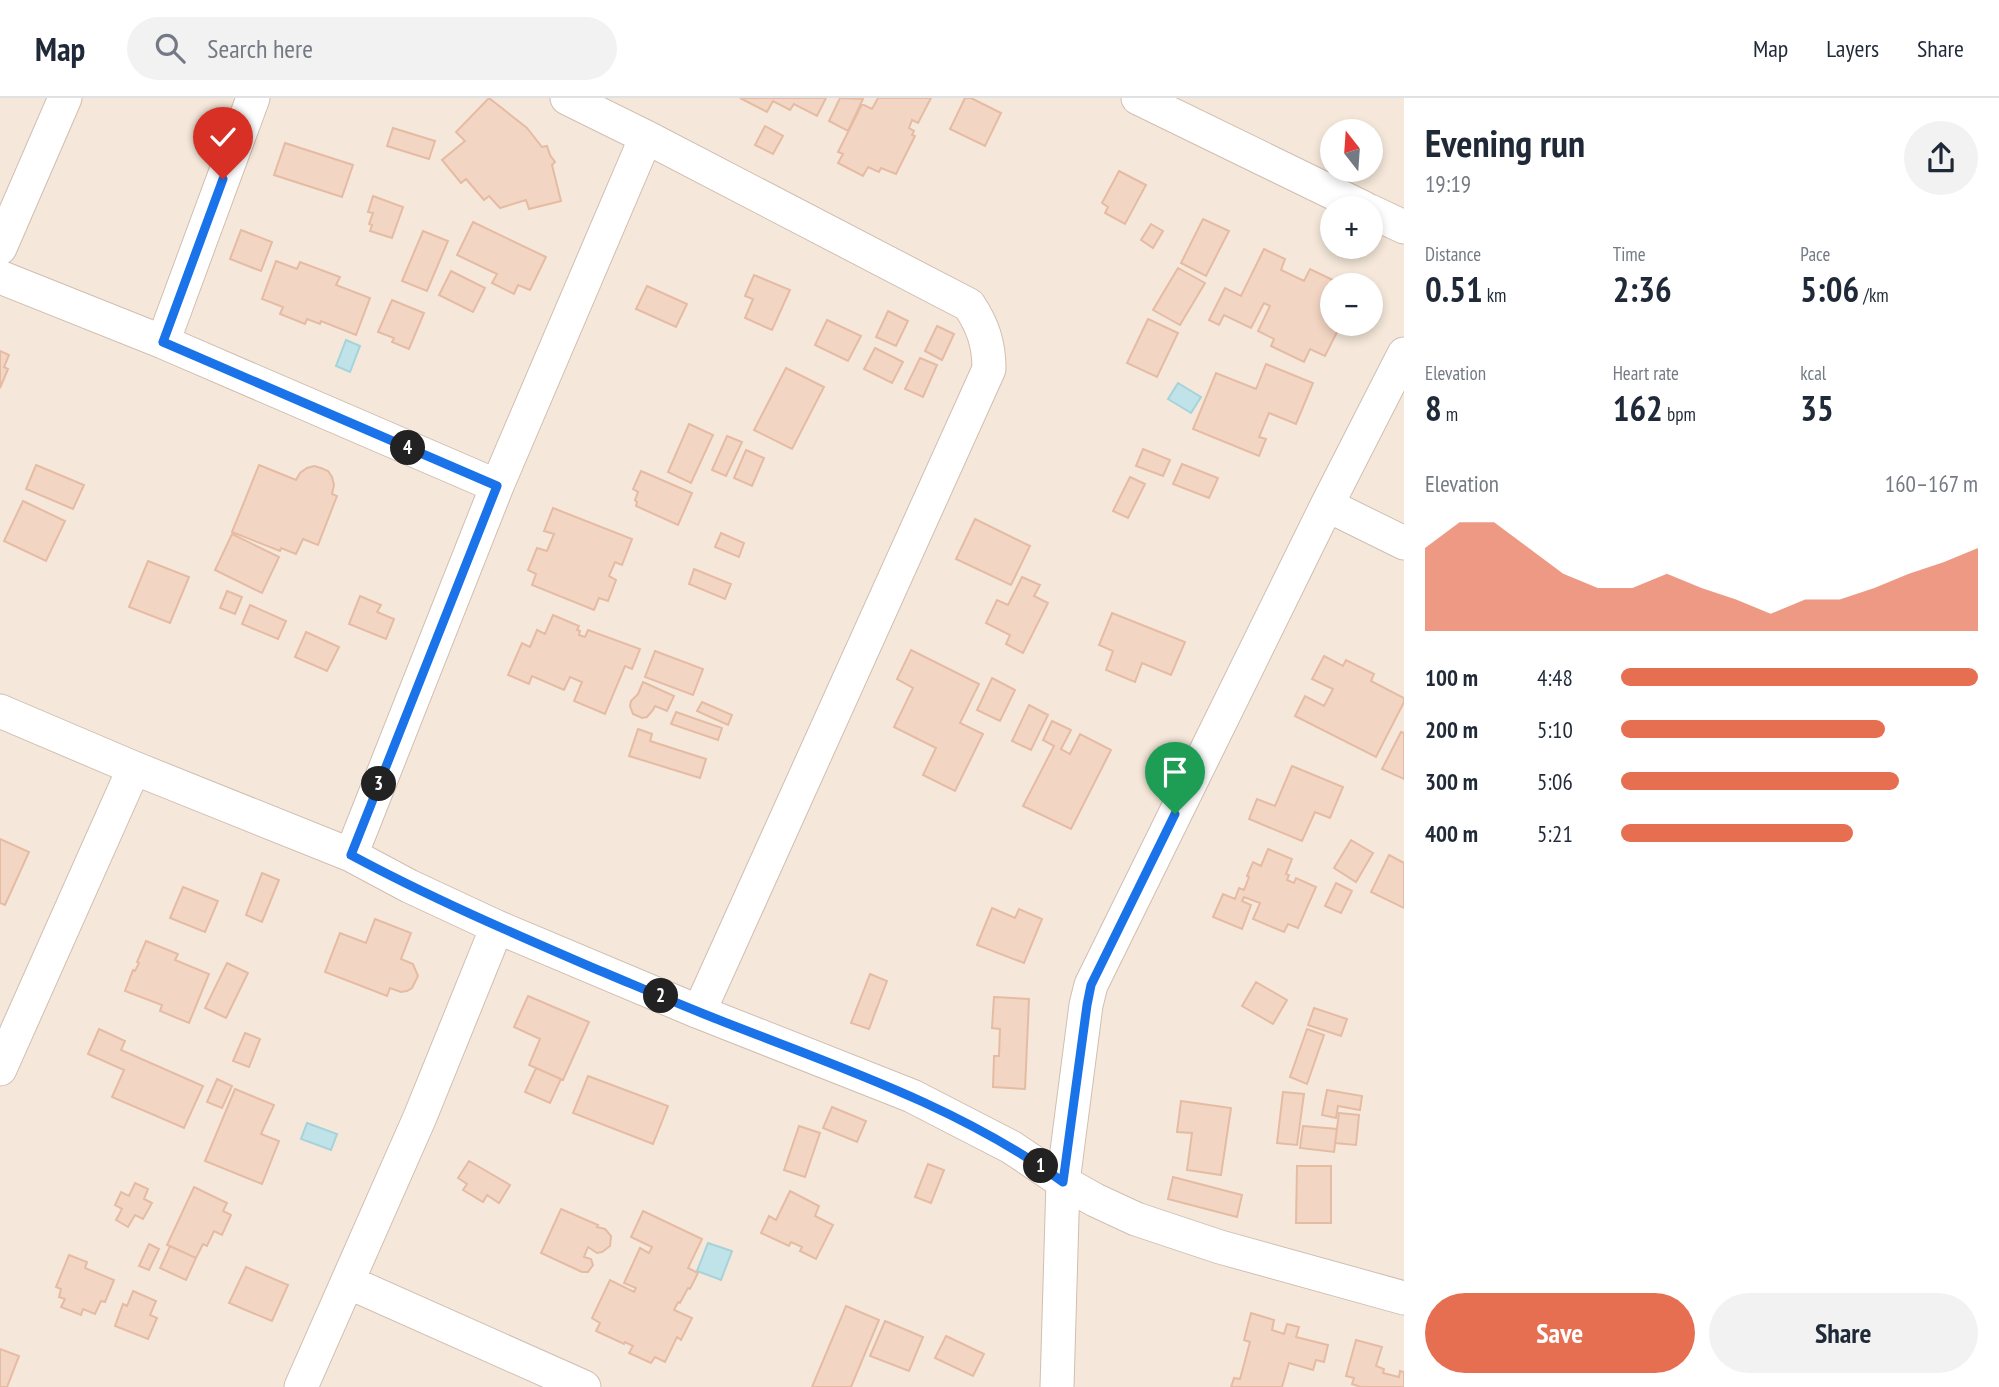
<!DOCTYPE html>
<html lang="en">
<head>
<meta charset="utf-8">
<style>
	:root { --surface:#fff; --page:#f2f2f3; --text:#1f2937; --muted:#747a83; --line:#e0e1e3; --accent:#e76f51 }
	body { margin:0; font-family:"PT Sans Narrow",sans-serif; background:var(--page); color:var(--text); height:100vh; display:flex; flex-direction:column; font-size:26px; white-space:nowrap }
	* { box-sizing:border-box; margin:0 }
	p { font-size:23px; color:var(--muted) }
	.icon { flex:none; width:38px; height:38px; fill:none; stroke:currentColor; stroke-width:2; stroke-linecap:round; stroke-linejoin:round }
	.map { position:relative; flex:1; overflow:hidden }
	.details { display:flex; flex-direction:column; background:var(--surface); width:595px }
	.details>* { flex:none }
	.needle { width:46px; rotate:343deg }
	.tools { position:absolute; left:1320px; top:21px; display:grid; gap:14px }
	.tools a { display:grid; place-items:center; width:63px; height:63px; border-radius:50%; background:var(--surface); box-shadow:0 4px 10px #0003; font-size:35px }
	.pin { position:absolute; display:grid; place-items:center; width:60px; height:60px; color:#fff; margin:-72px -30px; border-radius:50% 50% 50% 0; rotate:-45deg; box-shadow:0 0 7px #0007 }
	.pin .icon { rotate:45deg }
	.km { position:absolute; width:35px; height:35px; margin:-18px; border-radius:50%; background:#222; color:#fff; font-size:19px; line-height:35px; text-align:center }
	.round { display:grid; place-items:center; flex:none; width:74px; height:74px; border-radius:37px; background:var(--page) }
	.summary { display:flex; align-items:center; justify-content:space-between; height:119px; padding:0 21px }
	h1 { font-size:38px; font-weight:700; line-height:52px }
	.stats { display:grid; grid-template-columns:repeat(3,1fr); gap:10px; height:119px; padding:7px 21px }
	.stats div { display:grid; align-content:center }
	.stats b { font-size:35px; font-weight:700 }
	.stats small { font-size:19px; font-weight:400 }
	.stats p { font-size:19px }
	.chart { height:196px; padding:14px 21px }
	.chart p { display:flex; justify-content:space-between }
	.chart svg { width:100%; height:126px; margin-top:7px; fill:var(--accent); opacity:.7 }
	.primary-button { display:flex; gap:14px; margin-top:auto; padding:14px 21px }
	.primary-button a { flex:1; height:80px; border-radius:42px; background:var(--accent); color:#fff; font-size:28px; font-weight:700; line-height:80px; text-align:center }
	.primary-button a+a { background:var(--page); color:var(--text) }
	ul { padding:0 21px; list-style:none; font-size:23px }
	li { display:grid; grid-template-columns:112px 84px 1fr; align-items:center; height:52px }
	li i { height:18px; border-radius:9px; background:var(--accent) }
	header { display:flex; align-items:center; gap:42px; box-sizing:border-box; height:98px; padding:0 35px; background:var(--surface); border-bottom:2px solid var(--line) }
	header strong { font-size:33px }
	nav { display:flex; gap:38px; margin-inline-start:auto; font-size:24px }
	.search { width:490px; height:63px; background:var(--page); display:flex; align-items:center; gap:18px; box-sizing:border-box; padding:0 24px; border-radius:38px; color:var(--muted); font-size:26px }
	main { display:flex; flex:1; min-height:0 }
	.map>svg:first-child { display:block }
	.residential { fill:#f5e8da; fill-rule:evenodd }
	.water { fill:#bfe3e8; stroke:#a5d3da; stroke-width:2 }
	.building { fill:#f3d5c3; stroke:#e6bba3; stroke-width:2 }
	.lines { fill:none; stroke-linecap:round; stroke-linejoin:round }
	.minor-casing { stroke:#d1beb0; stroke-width:35 }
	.minor { stroke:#fff; stroke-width:33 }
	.route-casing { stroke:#fff; stroke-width:14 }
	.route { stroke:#1a73e8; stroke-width:9 }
</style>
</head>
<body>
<header>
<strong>Map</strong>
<div class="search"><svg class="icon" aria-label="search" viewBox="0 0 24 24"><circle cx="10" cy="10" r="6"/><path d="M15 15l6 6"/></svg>Search here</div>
<nav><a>Map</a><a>Layers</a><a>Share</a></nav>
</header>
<main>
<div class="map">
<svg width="1404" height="1289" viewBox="0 0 1404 1289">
	<rect width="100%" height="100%" fill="#fdf6ec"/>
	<path class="residential" d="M0 0H1404V1289H0ZM1332 33H1370V72H1332ZM1332 110H1370V149H1332ZM1332 187H1370V226H1332Z"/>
	<path class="water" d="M346 242 360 248 350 274 336 268Z
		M1178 285 1201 299 1191 315 1168 301Z
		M307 1025 337 1036 331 1052 301 1041Z
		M708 1145 732 1153 721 1182 697 1173Z"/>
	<path class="building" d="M489 0 527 30 542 49 547 48 550 57 555 64 552 67 561 103 529 111 526 102 500 110 489 98 484 102 466 81 461 85 442 62 465 43 456 34Z
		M740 0H826L817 18 794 6 790 12 773 3 767 14Z
		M840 0 863 1 848 33 829 23Z
		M878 0H931L918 25 912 22 909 30 914 33 912 37 915 38 896 76 881 70 879 74 868 69 863 78 838 65 843 56 838 54 862 6 872 11Z
		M965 0H971L1001 15 985 48 950 31Z
		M765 28 783 38 773 56 755 47Z
		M393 30 435 43 429 61 387 48Z
		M285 45 353 67 342 99 274 77Z
		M1119 73 1146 87 1125 126 1105 115 1108 109 1102 105Z
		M373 98 403 109 392 140 370 133 372 127 369 126 373 115 368 114Z
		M1203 121 1229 133 1206 178 1181 165Z
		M473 124 546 159 530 192 518 187 514 196 492 185 497 176 457 157Z
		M1151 126 1163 133 1153 150 1141 142Z
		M241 132 272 144 261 173 230 161Z
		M423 133 448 143 427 193 402 183Z
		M1264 151 1285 161 1281 172 1304 183 1310 171 1335 183 1329 195 1332 196V226H1341L1325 258 1310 251 1304 264 1271 248 1274 241 1258 233 1270 208 1264 205 1251 230 1224 217 1219 227 1209 222 1225 190 1241 198Z
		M276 163 297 171 300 164 340 179 336 187 370 200 356 237 321 223 320 226 307 221 305 226 280 216 283 209 262 201Z
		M1178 170 1205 185 1180 227 1153 212Z
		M451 173 485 190 473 214 439 197Z
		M754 177 790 192 772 232 745 220 753 201 745 198Z
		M647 188 687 206 676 229 636 211Z
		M392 202 424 215 409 251 392 244 394 240 378 234Z
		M888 213 908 223 896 248 876 239Z
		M1148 221 1178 235 1157 279 1127 265Z
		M827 222 861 238 848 263 815 247Z
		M937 228 954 236 942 262 925 253Z
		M875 250 903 264 892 285 864 271Z
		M0 253 9 257 4 269 8 271 0 290Z
		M920 260 937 267 923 299 905 291Z
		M1266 266 1313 285 1296 326 1269 315 1259 339 1266 341 1259 358 1193 331 1216 275 1256 291Z
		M786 270 824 289 792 351 754 332Z
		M689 326 713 337 691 385 668 374Z
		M727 338 742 344 726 378 712 372Z
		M1143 351 1170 362 1163 378 1136 368Z
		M746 352 764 360 752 388 734 380Z
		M1182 366 1218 380 1209 400 1173 386Z
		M36 367 84 387 73 411 26 391Z
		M259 367 296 382 300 375 307 370 314 368 321 370 328 373 332 379 334 387 332 396 337 398 318 447 303 441 296 456 281 450 280 453 232 434Z
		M641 373 692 395 678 427 636 408 637 404 635 402 638 394 633 391Z
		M1130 379 1145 386 1128 420 1113 413Z
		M23 403 65 423 46 463 4 443Z
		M553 410 632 441 622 467 615 464 609 478 616 482 608 503 599 500 594 512 532 487 536 476 528 472 537 450 547 453 554 436 544 433Z
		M975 421 1030 448 1011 487 956 461Z
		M721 435 744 445 739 459 715 449Z
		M232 436 279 459 262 495 215 472Z
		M148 463 189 479 170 525 129 509Z
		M694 471 731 486 725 501 689 486Z
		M1022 479 1040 487 1034 498 1048 505 1023 555 1006 546 1010 537 986 525 997 502 1008 507Z
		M227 493 242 499 235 516 220 510Z
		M360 498 381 507 377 514 394 521 386 541 349 526Z
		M250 507 286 523 278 541 242 526Z
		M1112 515 1185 544 1171 577 1142 565 1135 584 1106 572 1113 553 1099 547Z
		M553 517 579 528 577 532 580 533 579 537 585 539 588 532 640 551 632 571 625 568 605 616 574 603 582 584 570 579 564 592 532 578 529 586 508 577 522 545 530 549 537 532 545 536Z
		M306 534 339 549 327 573 295 559Z
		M911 552 979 586 960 625 983 636 955 693 923 677 936 650 894 629 913 590 897 581Z
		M655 553 703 571 693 597 645 579Z
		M1324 558 1343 568 1346 562 1374 576 1371 583 1404 600V604L1376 659 1295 618 1305 598 1324 608 1333 591 1312 581Z
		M992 580 1015 592 1000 623 977 612Z
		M643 584 674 598 667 613 655 608 653 612 647 619 642 620 633 616 630 608 631 603 638 596Z
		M702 604 732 617 728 627 697 613Z
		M1029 607 1048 617 1031 652 1012 643Z
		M676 614 722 630 718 642 671 626Z
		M1052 623 1071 632 1061 651 1070 656 1080 636 1111 652 1071 731 1023 708 1054 648 1043 642Z
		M638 631 652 636 650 643 706 661 700 680 629 658Z
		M1401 634 1404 635V681L1382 671Z
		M1292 668 1343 689 1330 720 1315 714 1302 743 1249 721 1257 701 1275 708Z
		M0 741 29 754 5 807 0 805Z
		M1351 742 1373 755 1356 784 1334 770Z
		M1268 751 1292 761 1286 776 1289 777 1287 782 1294 785 1296 780 1316 789 1298 830 1288 826 1284 834 1253 821 1260 805 1244 799 1242 803 1251 807 1242 831 1213 819 1223 796 1235 801 1239 790 1244 792 1249 779 1247 778 1253 764 1261 768Z
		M1389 757 1404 765V810L1371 794Z
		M262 775 279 782 262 824 246 817Z
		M1336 785 1352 793 1341 815 1325 808Z
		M183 789 218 803 205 834 170 820Z
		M992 810 1015 820 1019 811 1042 821 1024 865 977 847Z
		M375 821 411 835 401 861 413 866 418 878 412 890 407 893 401 894 390 890 387 898 325 874 340 835 366 845Z
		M146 843 178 856 175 862 209 876 189 925 160 913 162 907 125 893 133 872 135 873 139 865 137 864Z
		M227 865 248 875 226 920 205 910Z
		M870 876 887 883 869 931 851 925Z
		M1256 884 1287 902 1273 926 1242 908Z
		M528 898 589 924 563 982 529 967 540 941 514 929Z
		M994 899 1029 901 1025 991 993 989 994 958H999L1000 931 992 930Z
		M1314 910 1347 921 1341 938 1308 927Z
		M99 931 125 943 121 952 203 988 184 1030 112 999 124 972 88 956Z
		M1307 931 1324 937 1307 986 1290 979Z
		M245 935 260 941 249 969 233 963Z
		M536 970 561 981 550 1005 525 994Z
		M588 978 668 1008 653 1046 573 1015Z
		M217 981 232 988 222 1010 207 1004Z
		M235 991 274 1007 261 1036 279 1043 262 1086 205 1063Z
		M1327 992 1362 998 1360 1012 1338 1008 1336 1020 1322 1017Z
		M1283 994 1304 996 1297 1047 1277 1045Z
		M1181 1003 1231 1010 1221 1077 1187 1072 1192 1035 1177 1034Z
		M832 1009 866 1023 857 1044 823 1030Z
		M1339 1015 1359 1017 1356 1047 1335 1045Z
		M799 1028 820 1035 805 1079 784 1072Z
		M1303 1028 1337 1031 1334 1054 1300 1050Z
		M469 1063 510 1087 499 1105 487 1097 483 1104 463 1092 467 1086 458 1080Z
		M928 1066 944 1072 931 1105 915 1099Z
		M1297 1068H1331V1125H1296Z
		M1173 1079 1242 1097 1237 1119 1168 1101Z
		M135 1085 148 1091 144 1101 152 1105 143 1121 135 1117 128 1129 116 1122 122 1111 115 1107 121 1094 129 1098Z
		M194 1089 227 1105 223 1113 231 1117 222 1137 214 1133 207 1148 203 1146 196 1160 167 1147Z
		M790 1093 819 1108 815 1118 833 1127 816 1161 800 1153 802 1149 791 1144 789 1148 761 1135 769 1118 776 1122Z
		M561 1111 598 1127 597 1129 605 1131 611 1138 610 1148 602 1154 597 1155 588 1149 584 1159 591 1161 593 1167 588 1174H582L541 1155Z
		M643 1113 702 1141 688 1170 698 1175 690 1191 688 1190 680 1205 678 1204 674 1212 692 1220 681 1242 677 1239 665 1264 655 1259 651 1265 629 1255 633 1248 625 1244 624 1246 596 1233 600 1225 592 1220 610 1182 634 1194 636 1190 624 1185 640 1150 649 1155 652 1149 631 1139Z
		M149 1146 159 1151 149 1172 139 1168Z
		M170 1148 196 1160 186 1182 160 1170Z
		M69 1157 87 1164 85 1170 114 1182 105 1204 101 1203 95 1216 83 1211 81 1217 61 1209 65 1201 59 1199 61 1191 56 1189Z
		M246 1169 288 1187 272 1223 229 1205Z
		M133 1193 156 1203 150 1217 157 1220 148 1241 115 1228 123 1206 127 1208Z
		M846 1208 879 1222 851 1289H812Z
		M1251 1215 1274 1222 1272 1232 1284 1236 1287 1226 1299 1229 1296 1239 1328 1247 1324 1264 1316 1262 1313 1272 1289 1265 1282 1289H1231L1234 1280 1240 1281 1250 1244 1244 1242Z
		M885 1223 923 1239 909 1273 870 1258Z
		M946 1238 984 1256 973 1278 935 1260Z
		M1356 1242 1382 1249 1376 1268 1384 1271 1383 1275 1399 1279 1400 1273 1404 1274V1289H1361L1352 1286 1354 1280 1346 1278Z
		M0 1251 19 1258 7 1289H0Z"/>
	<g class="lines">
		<defs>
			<path id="minor" d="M567 0 646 39 969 207C983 228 989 246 989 271L699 914
				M1138 0 1364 110
				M1370 113 1404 129
				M0 150 65 0
				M0 179 163 244 497 388
				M163 244 253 0
				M1327 407 1404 445
				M0 613 134 670 351 757 409 788 497 829 699 914 912 998 1011 1049 1063 1084 1095 1102 1136 1121 1220 1149 1404 1200
				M351 757 497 388 646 39
				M0 971 134 670
				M348 1184 584 1289
				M301 1289 420 1019 497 829
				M1057 1289 1063 1084 1086 907 1091 887 1327 407 1404 256"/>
		</defs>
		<use href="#minor" class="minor-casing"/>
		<use href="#minor" class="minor"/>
	</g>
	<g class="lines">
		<defs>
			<path id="route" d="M223 81 163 244 497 388 351 757C429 799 510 834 591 869 632 886 673 904 714 920 833 967 959 1008 1063 1084L1087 907 1091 887 1175 716"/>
		</defs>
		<use href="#route" class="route-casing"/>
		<use href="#route" class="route"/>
	</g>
</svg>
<div class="tools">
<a><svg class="needle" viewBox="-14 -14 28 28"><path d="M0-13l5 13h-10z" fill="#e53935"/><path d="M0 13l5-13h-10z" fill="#747a83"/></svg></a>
<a>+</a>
<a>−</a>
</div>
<div class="pin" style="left:1175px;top:716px;background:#1e9e55"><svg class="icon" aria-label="arrive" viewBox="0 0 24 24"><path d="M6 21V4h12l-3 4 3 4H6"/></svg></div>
<div class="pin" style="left:223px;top:81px;background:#d93025"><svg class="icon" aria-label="check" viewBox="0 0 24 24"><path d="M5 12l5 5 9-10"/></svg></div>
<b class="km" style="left:1041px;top:1068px">1</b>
<b class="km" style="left:661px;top:898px">2</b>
<b class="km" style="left:379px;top:686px">3</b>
<b class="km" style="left:408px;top:350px">4</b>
</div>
<section class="details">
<div class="summary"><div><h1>Evening run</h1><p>19:19</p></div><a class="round"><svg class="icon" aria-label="share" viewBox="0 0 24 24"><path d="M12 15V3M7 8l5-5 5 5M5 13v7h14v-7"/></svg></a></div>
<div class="stats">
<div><p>Distance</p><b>0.51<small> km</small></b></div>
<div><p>Time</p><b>2:36</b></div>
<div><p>Pace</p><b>5:06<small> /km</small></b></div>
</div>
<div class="stats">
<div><p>Elevation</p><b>8<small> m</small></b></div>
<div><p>Heart rate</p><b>162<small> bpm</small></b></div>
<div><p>kcal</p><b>35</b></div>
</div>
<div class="chart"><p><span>Elevation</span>160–167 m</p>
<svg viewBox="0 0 160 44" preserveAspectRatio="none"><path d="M0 44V15L10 6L20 6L30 15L40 24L50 29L60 29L70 24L80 29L90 33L100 38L110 33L120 33L130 29L140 24L150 20L160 15V44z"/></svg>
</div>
<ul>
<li><b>100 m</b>4:48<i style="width:100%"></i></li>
<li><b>200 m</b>5:10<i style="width:74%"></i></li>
<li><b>300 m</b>5:06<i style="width:78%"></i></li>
<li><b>400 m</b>5:21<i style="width:65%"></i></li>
</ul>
<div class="primary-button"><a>Save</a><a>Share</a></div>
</section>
</main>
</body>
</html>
